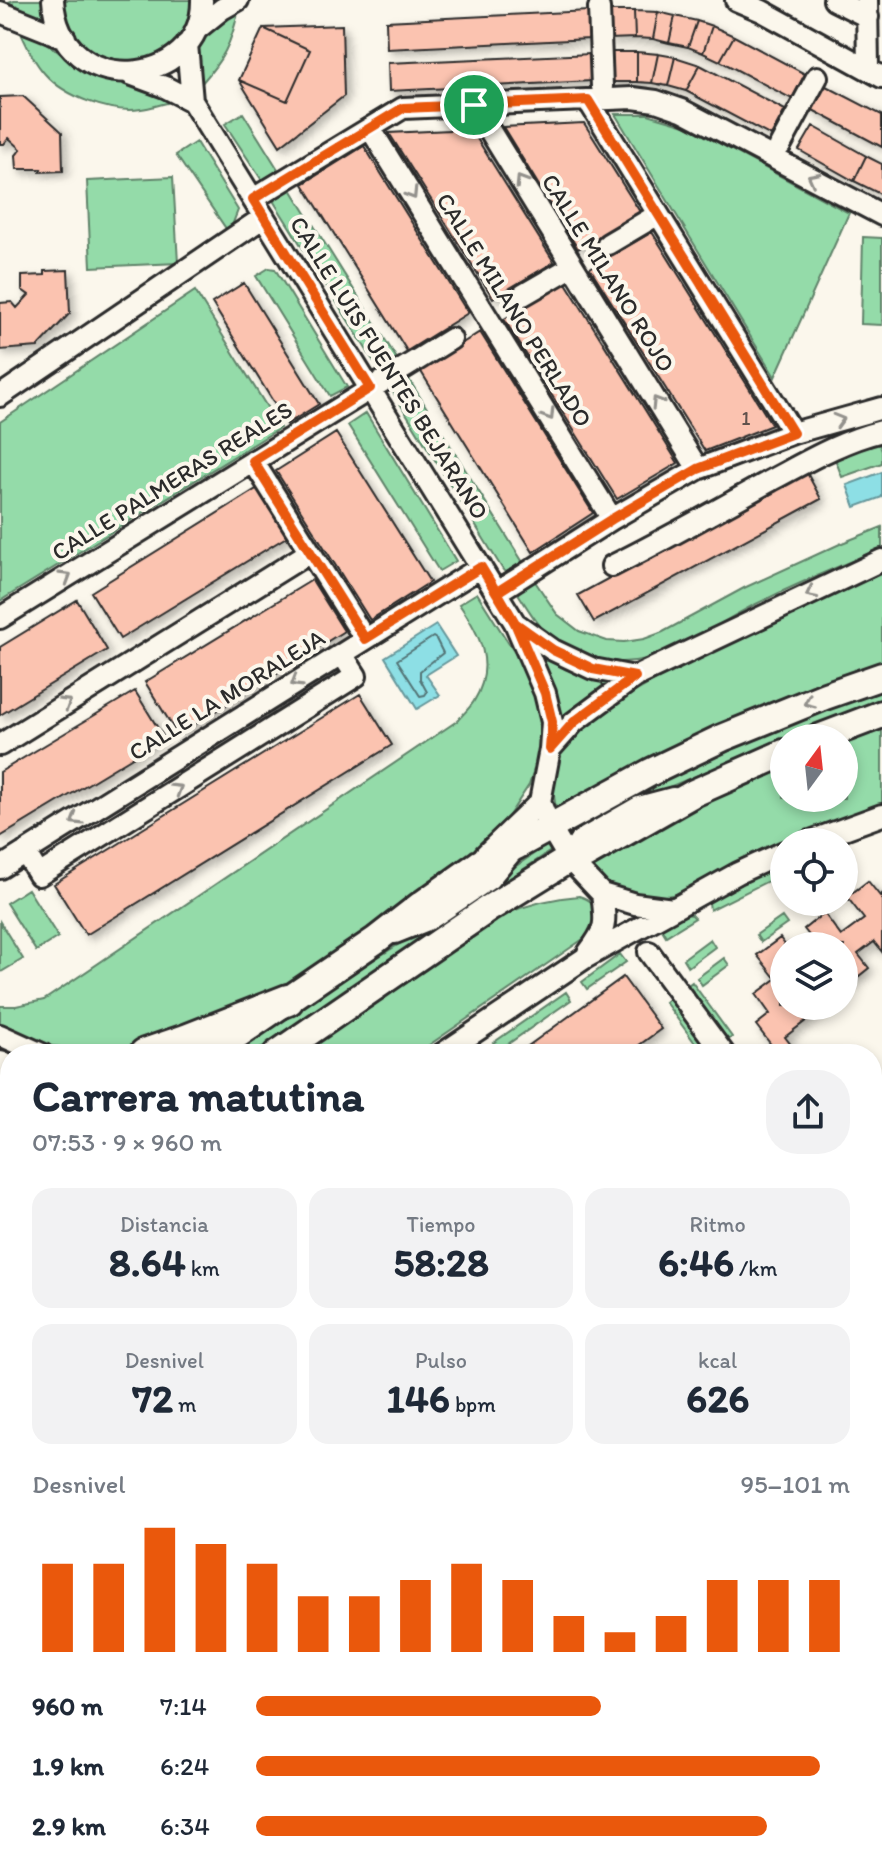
<!DOCTYPE html>
<html lang="es">
<head>
<meta charset="utf-8">
<style>
	:root { --surface:#fff; --page:#f2f2f3; --text:#1f2937; --muted:#747a83; --accent:#ea580c }
	body { margin:0; font-family:Itim,sans-serif; background:var(--page); color:var(--text); height:100vh; display:flex; flex-direction:column; font-size:30px; white-space:nowrap }
	* { box-sizing:border-box; margin:0 }
	p { font-size:26px; color:var(--muted) }
	.icon { flex:none; width:44px; height:44px; fill:none; stroke:currentColor; stroke-width:2; stroke-linecap:round; stroke-linejoin:round }
	.map { position:relative; flex:1; overflow:hidden }
	.drawer { position:absolute; left:0px; top:1044px; width:882px; height:830px; display:flex; flex-direction:column; background:var(--surface); border-radius:32px 32px 0 0; box-shadow:0 4px 12px #0003 }
	.drawer>* { flex:none }
	.needle { width:52px; rotate:15deg }
	.fabs { position:absolute; left:770px; top:724px; display:grid; gap:16px }
	.fabs a { display:grid; place-items:center; width:88px; height:88px; border-radius:50%; background:var(--surface); box-shadow:0 4px 12px #0003; font-size:40px }
	.pin { position:absolute; display:grid; place-items:center; width:68px; height:68px; color:#fff; margin:-34px; border:4px solid #fff; border-radius:50%; box-shadow:0 2px 8px #0007 }
	.round { display:grid; place-items:center; flex:none; width:84px; height:84px; border-radius:32px; background:var(--page) }
	.head { display:flex; align-items:center; justify-content:space-between; height:136px; padding:0 32px }
	h1 { font-size:44px; font-weight:800; line-height:60px }
	.figures { display:grid; grid-template-columns:repeat(3,1fr); gap:12px; height:136px; padding:8px 32px }
	.figures div { display:grid; align-content:center; border-radius:20px; background:var(--page); text-align:center }
	.figures b { font-size:40px; font-weight:800 }
	.figures small { font-size:22px; font-weight:400 }
	.figures p { font-size:22px }
	.chart { height:224px; padding:16px 32px }
	.chart p { display:flex; justify-content:space-between }
	.chart svg { width:100%; height:144px; margin-top:8px; stroke:var(--accent); stroke-width:6 }
	ul { padding:0 32px; list-style:none; font-size:26px }
	li { display:grid; grid-template-columns:128px 96px 1fr; align-items:center; height:60px }
	li i { height:20px; border-radius:10px; background:var(--accent) }
	.map>svg:first-child { display:block }
	.green { fill:#94dba9; stroke:#60836a; stroke-width:2 }
	.water { fill:#8ddfe5; stroke:#66979b; stroke-width:2 }
	.lines { fill:none; stroke-linecap:round; stroke-linejoin:round }
	.shore { stroke:#527375; stroke-width:2 }
	.building { fill:#fbc3b0; stroke:#2b2b2b; stroke-width:2; filter:url(#shadow) }
	.minor-casing { stroke:#2b2b2b; stroke-width:26 }
	.major-casing { stroke:#2b2b2b; stroke-width:32 }
	.highway-casing { stroke:#2b2b2b; stroke-width:36 }
	.minor { stroke:#fbf7ec; stroke-width:20 }
	.major { stroke:#fbf7ec; stroke-width:26 }
	.highway { stroke:#fbf7ec; stroke-width:30 }
	.oneway { stroke:#93918c }
	.route-casing { stroke:#fff; stroke-width:16 }
	.route { stroke:#ea580c; stroke-width:10 }
	.labels { text-anchor:middle; stroke-width:8; stroke-linejoin:round; paint-order:stroke }
	.number-label { font-size:20px; fill:#5f514c }
	.street-label { font-size:24px; fill:#2b2b2b; stroke:#fbf7ec }
</style>
</head>
<body>
<div class="map">
<svg width="882" height="1873" viewBox="0 0 882 1873">
	<defs>
		<filter id="shadow"><feDropShadow dx="4.5" dy="4.5" stdDeviation="4" flood-color="#0004"/></filter>
	</defs>
	<rect width="100%" height="100%" fill="#fbf7ec"/>
	<filter id="ink" filterUnits="userSpaceOnUse"><feTurbulence type="fractalNoise" baseFrequency=".0125" numOctaves="2"/><feDisplacementMap in="SourceGraphic" scale="16" xChannelSelector="R" yChannelSelector="G"/><feConvolveMatrix kernelMatrix="1 2 1 2 8 2 1 2 1" color-interpolation-filters="sRGB"/></filter>
	<g filter="url(#ink)">
		<path class="green" d="M14 0H45L48 20 47 21 0 5Z
			M64 0H193C191 15 188 29 178 41 168 53 155 57 140 60 135 61 127 64 122 64 89 63 66 30 64 0Z
			M238 12C231 45 223 59 201 84 191 47 201 25 238 12Z
			M20 31 43 41 88 73 114 81 145 84 159 91 171 102C161 104 151 108 141 109 111 114 64 96 45 74 34 62 27 46 20 31Z
			M243 113 281 174 263 182 225 124Z
			M615 114H648L685 125 849 213 775 377Z
			M196 142 238 210 229 233 176 155Z
			M173 177 178 263 91 267 87 181Z
			M289 186 399 362 381 373 274 202 275 195Z
			M863 237 882 238V325L861 324Z
			M269 268 275 269 347 387 330 396 256 276Z
			M195 291 280 428 0 601V422Z
			M405 373 524 564 511 572H505L503 570 388 384Z
			M366 413 456 561 439 571 348 425Z
			M878 441 882 451V463L842 477 834 456Z
			M882 527V549C838 566 794 585 752 606 725 620 699 638 671 651 631 669 584 665 550 636 536 624 527 607 517 592L519 584 532 577 557 614 579 631 607 641 624 642 644 639 663 632 744 588 842 543Z
			M882 569V662L721 725 556 809 552 783 558 755 577 728 619 701 731 638Z
			M477 593 533 682 542 725 537 762 529 785 502 826 467 861 293 983 132 1048 116 1052H100L45 1045 0 1024V1006H16L44 1000 457 721C463 714 470 708 474 701 496 665 480 634 459 604Z
			M530 643 565 669 594 679 617 682 588 699 560 720 553 686Z
			M882 689V700L838 716 667 788 587 830 583 823C680 771 779 726 882 689Z
			M882 728V805L784 842 685 892C647 903 613 895 586 865 651 829 715 794 784 767V798H844V743Z
			M548 844 552 850 496 888 493 882Z
			M784 863V873L710 910 709 903 712 899Z
			M28 889 58 937 36 951 6 903Z
			M477 892 481 898 252 1054H234L362 967 409 938Z
			M579 896C589 899 594 903 598 912L592 933 416 1054H308L319 1045 316 1041 503 915C528 904 552 898 579 896Z
			M685 914 692 915 695 918 666 936 661 928Z
			M782 917 787 924 761 942 756 935Z
			M0 922 23 959 1 972 0 971Z
			M710 939 715 947 688 967 683 959Z
			M620 954 626 962 587 989 582 982Z
			M724 958 729 965 702 985 697 978Z
			M692 982 732 1037 724 1043 684 988Z
			M566 992 571 1000 498 1051 493 1043Z
			M672 996 712 1051 708 1054H703L665 1002Z
			M0 1075 10 1080V1159L0 1172Z
			M10 1261V1293L0 1306V1268Z
			M10 1351V1429L0 1445V1365Z
			M881 1496 882 1527 872 1535V1503Z
			M0 1552 10 1558V1646L0 1640Z
			M293 1864H325L319 1873H294L289 1870Z
			M485 1864H534L541 1868 538 1873H498Z"/>
		<path class="water" d="M882 472V497L855 507 847 485Z
			M436 625 456 656 426 675 440 695 417 709 385 657Z"/>
		<g class="lines">
			<path class="shore" d="M433 637 436 639 443 653 420 671V679L427 692 425 695 420 696 397 660Z"/>
		</g>
		<path class="building" d="M589 11 590 39 387 49 386 21Z
			M608 11H634L635 38 608 39Z
			M634 11 658 12 653 39 635 38Z
			M658 12 675 16 669 43 653 39Z
			M675 16 697 21 688 47 669 43Z
			M697 21 712 26 703 53 688 47Z
			M342 25 344 96 280 146 239 80 263 28Z
			M712 26 734 36 720 61 703 53Z
			M263 28 310 50 287 101 239 80Z
			M734 36 805 74 792 99 720 61Z
			M609 52H637V82H609Z
			M637 52 658 54 652 83 637 82Z
			M591 54 592 81 389 91 388 63Z
			M658 54 675 57 668 86 652 83Z
			M675 57 700 65 686 91 668 86Z
			M700 65 785 110 771 136 686 91Z
			M822 84 882 115V147L809 108Z
			M23 96 62 132 63 171 40 172 41 169H17L16 155 21 149 9 138 4 144H0V97Z
			M584 123 640 212 578 249 503 127Z
			M813 126 866 156 854 181 799 150Z
			M471 129 554 262 493 298 389 133Z
			M364 146 468 313 407 351 303 184Z
			M866 156 882 164V195L854 181Z
			M652 232 772 425 705 451 590 268Z
			M68 270 70 313 38 347 0 350V303L12 302 17 308 29 295 22 290V276L45 275V271Z
			M244 283 319 404 287 424 212 303Z
			M566 283 678 463 617 499 504 319Z
			M480 332 593 513 533 552 420 370Z
			M336 433 430 582 370 620 276 471Z
			M806 471 821 499 594 622 578 595Z
			M258 488 288 536 120 639 91 592Z
			M312 580 344 631 178 735 145 682Z
			M77 600 107 650 0 715V647Z
			M135 691 164 738 0 837V772Z
			M360 694 392 745 86 935 54 884Z
			M868 881 880 896 882 894V952L874 942 858 954 869 968 849 984 844 977V946H811L815 943 804 929 824 913 841 936 864 919 847 897Z
			M780 938 786 946H784V1006H817L820 1010 785 1037 798 1054H761L772 1046 756 1025 770 1014 756 994 776 979 757 955Z
			M623 977 661 1029 627 1054H517Z
			M882 1542V1591L872 1598V1549Z
			M10 1678V1756L0 1773V1695Z
			M0 1838 10 1844V1864H42L57 1873H0Z
			M229 1864H275L270 1873H223Z
			M352 1864H430L445 1873H346Z
			M663 1864H682L679 1870 684 1873H657Z
			M706 1864H752L746 1873H722Z"/>
		<g class="lines">
			<defs>
				<path id="minor" d="M53 0C59 101 203 90 202 0
					M736 0 762 11 882 77
					M834 0 868 17
					M867 0 868 69
					M599 8 602 87
					M0 12 65 38
					M196 30 222 9 238 0
					M187 44 192 101 515 623 545 693 552 722 550 749 540 802 550 827 569 859 602 894 635 904 673 909
					M130 74 165 87 192 101
					M588 100 793 433
					M474 105 698 469
					M370 128 612 519
					M780 146 817 77
					M253 199 403 108 633 98 656 101 682 110 882 215
					M608 244 657 215
					M523 295 573 266
					M0 396 264 217
					M253 461 365 639
					M612 566C665 540 717 510 770 481 806 462 841 441 882 431
					M497 592 612 519 698 469 793 433 882 408
					M0 618 451 339
					M515 623 553 650 593 669 635 677
					M0 745 310 552
					M550 749 574 722 635 677 882 560
					M808 842 882 815
					M25 852 39 875 356 676 342 654
					M485 855 540 802
					M569 859 580 841 639 807 673 798
					M0 868 481 567
					M395 933 430 919 489 879 514 849
					M649 952 724 1054
					M588 953C607 928 606 924 602 894
					M0 1035 42 1054
					M442 1054 585 958 738 873 784 852
					M872 1237 882 1230
					M872 1277 882 1280
					M872 1314 882 1310
					M872 1355 882 1348
					M0 1479 10 1463
					M0 1546 10 1552
					M872 1647 882 1639
					M471 1864 486 1873
					M832 1864 845 1873
					M327 1873 333 1864"/>
				<path id="major" d="M819 738 882 714
					M209 1054 376 940 421 905 479 864 516 846 651 772 722 738 825 696 882 676
					M277 1054 488 909 569 859 585 855 694 793 784 753
					M0 1198 10 1191
					M0 1242 10 1235"/>
				<path id="highway" d="M145 1054 186 1040 288 1000
					M0 1067 10 1072
					M0 1333 10 1318"/>
			</defs>
			<use href="#minor" class="minor-casing"/>
			<use href="#major" class="major-casing"/>
			<use href="#highway" class="highway-casing"/>
			<use href="#minor" class="minor"/>
			<use href="#major" class="major"/>
			<use href="#highway" class="highway"/>
		</g>
		<defs><path id="oneway-chevron" d="M-2-3.5L2.5 0L-2 3.5" fill="none" stroke-width="1.6" stroke-linecap="round" stroke-linejoin="round" transform="scale(2)"/></defs>
		<g class="oneway">
			<use href="#oneway-chevron" transform="translate(813 178) rotate(-152)"/>
			<use href="#oneway-chevron" transform="translate(521 181) rotate(-122)"/>
			<use href="#oneway-chevron" transform="translate(412 194) rotate(58)"/>
			<use href="#oneway-chevron" transform="translate(657 402) rotate(-122)"/>
			<use href="#oneway-chevron" transform="translate(549 415) rotate(58)"/>
			<use href="#oneway-chevron" transform="translate(839 420) rotate(-16)"/>
			<use href="#oneway-chevron" transform="translate(66 577) rotate(-32)"/>
			<use href="#oneway-chevron" transform="translate(811 593) rotate(154)"/>
			<use href="#oneway-chevron" transform="translate(296 682) rotate(148)"/>
			<use href="#oneway-chevron" transform="translate(809 702) rotate(157)"/>
			<use href="#oneway-chevron" transform="translate(66 703) rotate(-32)"/>
			<use href="#oneway-chevron" transform="translate(177 789) rotate(-32)"/>
			<use href="#oneway-chevron" transform="translate(76 820) rotate(148)"/>
		</g>
	</g>
	<g class="lines" filter="url(#ink)">
		<defs>
			<path id="route" d="M474 105 403 108 253 199 370 388 253 461 365 639 481 567 515 623 545 693 552 722 550 749 574 722 635 677 593 669 553 650 515 623 497 592 612 519 698 469 793 433 588 100 474 105"/>
		</defs>
		<use href="#route" class="route-casing"/>
		<use href="#route" class="route"/>
	</g>
	<g class="labels">
		<g class="number-label">
			<text x="746" y="425">1</text>
		</g>
		<g class="street-label">
			<text transform="translate(608 273) rotate(58)" y="8">CALLE MILANO ROJO</text>
			<text transform="translate(514 310) rotate(58)" y="8">CALLE MILANO PERLADO</text>
			<text transform="translate(389 368) rotate(58)" y="8">CALLE LUIS FUENTES BEJARANO</text>
			<text transform="translate(172 481) rotate(-32)" y="8">CALLE PALMERAS REALES</text>
			<text transform="translate(227 695) rotate(-32)" y="8">CALLE LA MORALEJA</text>
		</g>
	</g>
</svg>
<div class="fabs">
<a><svg class="needle" viewBox="-14 -14 28 28"><path d="M0-13l5 13h-10z" fill="#e53935"/><path d="M0 13l5-13h-10z" fill="#747a83"/></svg></a>
<a><svg class="icon" aria-label="locate" viewBox="0 0 24 24"><circle cx="12" cy="12" r="6"/><path d="M12 2v4M12 18v4M2 12h4M18 12h4"/></svg></a>
<a><svg class="icon" aria-label="layers" viewBox="0 0 24 24"><path d="M12 4l9 5-9 5-9-5zM3 14l9 5 9-5"/></svg></a>
</div>
<div class="pin" style="left:474px;top:105px;background:#1e9e55"><svg class="icon" aria-label="arrive" viewBox="0 0 24 24"><path d="M6 21V4h12l-3 4 3 4H6"/></svg></div>
<section class="drawer">
<div class="head"><div><h1>Carrera matutina</h1><p>07:53 · 9 × 960 m</p></div><a class="round"><svg class="icon" aria-label="share" viewBox="0 0 24 24"><path d="M12 15V3M7 8l5-5 5 5M5 13v7h14v-7"/></svg></a></div>
<div class="figures">
<div><p>Distancia</p><b>8.64<small> km</small></b></div>
<div><p>Tiempo</p><b>58:28</b></div>
<div><p>Ritmo</p><b>6:46<small> /km</small></b></div>
</div>
<div class="figures">
<div><p>Desnivel</p><b>72<small> m</small></b></div>
<div><p>Pulso</p><b>146<small> bpm</small></b></div>
<div><p>kcal</p><b>626</b></div>
</div>
<div class="chart"><p><span>Desnivel</span>95–101 m</p>
<svg viewBox="0 0 160 44" preserveAspectRatio="none"><path d="M5 44V17M15 44V17M25 44V6M35 44V11M45 44V17M55 44V27M65 44V27M75 44V22M85 44V17M95 44V22M105 44V33M115 44V38M125 44V33M135 44V22M145 44V22M155 44V22"/></svg>
</div>
<ul>
<li><b>960 m</b>7:14<i style="width:58%"></i></li>
<li><b>1.9 km</b>6:24<i style="width:95%"></i></li>
<li><b>2.9 km</b>6:34<i style="width:86%"></i></li>
</ul>
</section>
</div>
</body>
</html>
